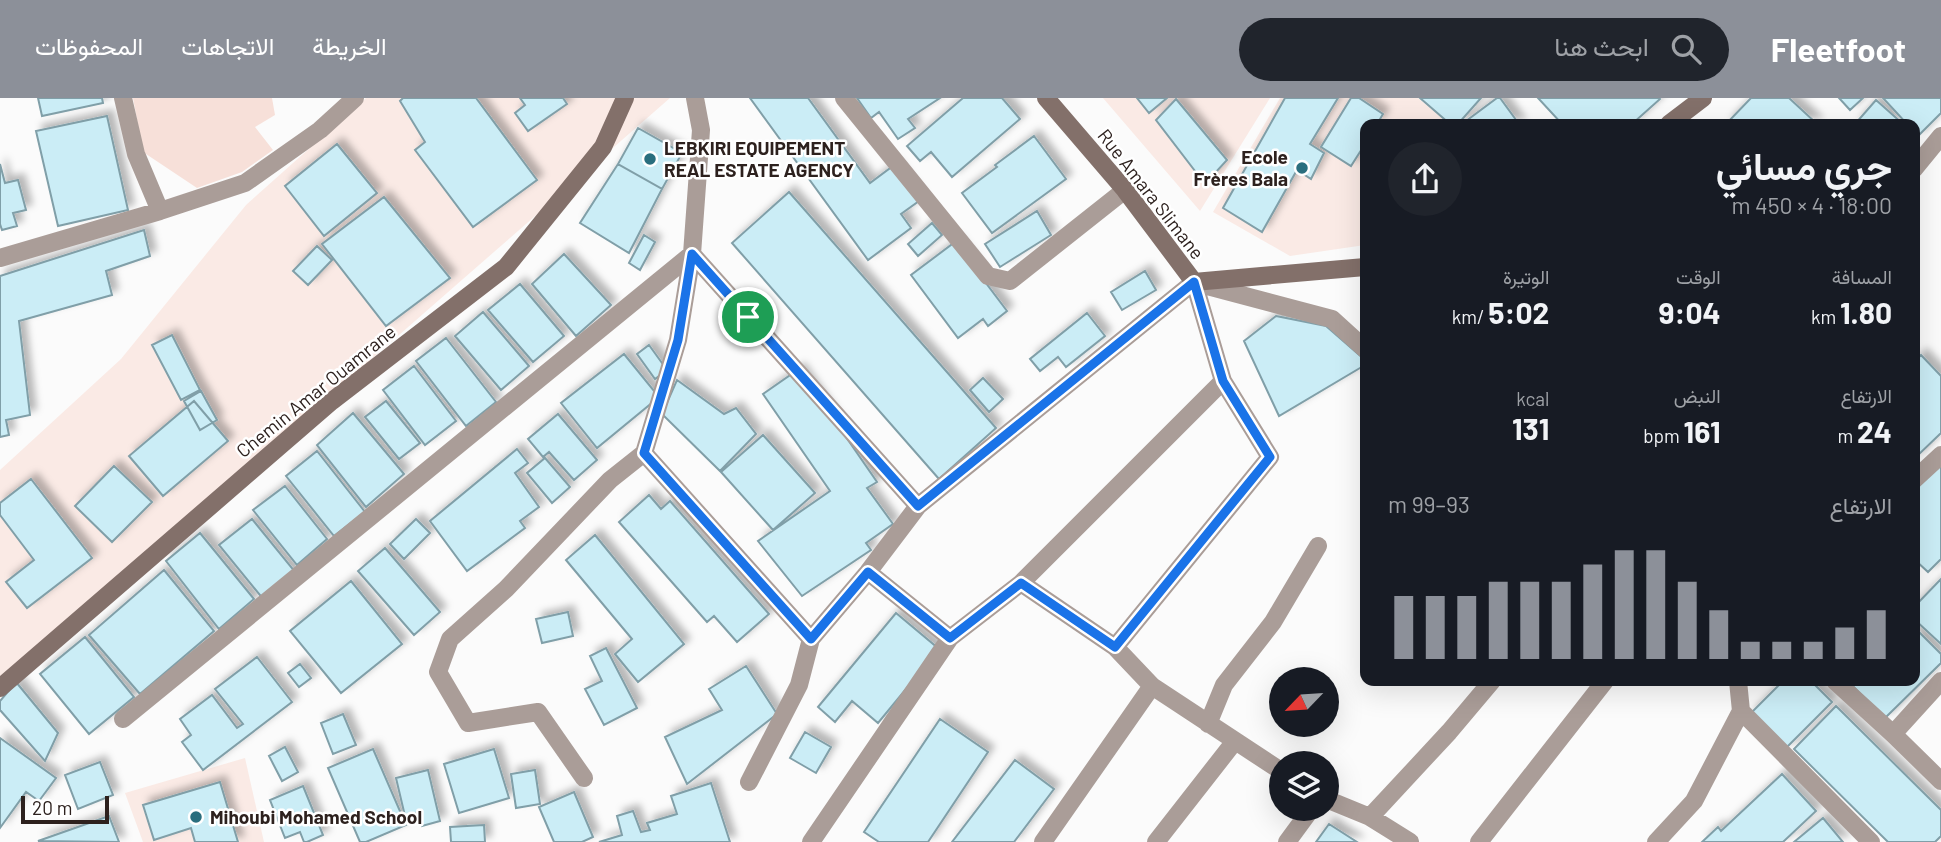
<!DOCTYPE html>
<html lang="ar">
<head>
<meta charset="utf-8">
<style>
	:root { --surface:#171b24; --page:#20242c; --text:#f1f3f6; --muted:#9ea1a6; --accent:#8c9099 }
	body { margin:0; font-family:Barlow,Vazirmatn,sans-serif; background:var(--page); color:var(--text); direction:rtl; height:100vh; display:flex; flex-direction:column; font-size:26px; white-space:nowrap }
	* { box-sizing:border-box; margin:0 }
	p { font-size:23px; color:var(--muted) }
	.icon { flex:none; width:38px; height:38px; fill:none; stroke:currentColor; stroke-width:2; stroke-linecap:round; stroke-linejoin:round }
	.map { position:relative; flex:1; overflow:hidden; direction:ltr }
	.drawer { position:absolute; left:1360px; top:21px; width:560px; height:567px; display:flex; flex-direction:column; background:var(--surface); border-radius:14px; box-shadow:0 7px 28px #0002; direction:rtl }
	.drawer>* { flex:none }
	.needle { width:46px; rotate:245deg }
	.controls { position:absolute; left:1269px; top:569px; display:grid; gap:14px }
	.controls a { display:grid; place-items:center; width:70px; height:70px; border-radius:50%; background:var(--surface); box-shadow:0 7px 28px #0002; font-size:35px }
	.scale { position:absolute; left:21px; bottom:18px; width:88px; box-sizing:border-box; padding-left:7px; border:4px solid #2d211e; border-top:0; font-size:19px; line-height:24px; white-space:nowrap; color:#2d211e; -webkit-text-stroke:5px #fff; paint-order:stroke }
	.pin { position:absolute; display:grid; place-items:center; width:60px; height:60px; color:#fff; margin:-30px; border:4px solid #fff; border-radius:50%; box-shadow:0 2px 7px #0007 }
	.round { display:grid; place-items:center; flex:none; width:74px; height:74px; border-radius:37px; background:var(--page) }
	.headline { display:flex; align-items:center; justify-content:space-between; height:119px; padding:0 28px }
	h1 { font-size:38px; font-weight:700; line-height:52px }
	.metrics { display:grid; grid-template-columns:repeat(3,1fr); gap:10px; height:119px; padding:7px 28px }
	.metrics div { display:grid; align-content:center }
	.metrics b { font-size:30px; font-weight:700 }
	.metrics small { font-size:19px; font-weight:400 }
	.metrics p { font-size:19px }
	.chart { height:196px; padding:14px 28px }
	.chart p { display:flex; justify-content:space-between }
	.chart svg { width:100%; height:126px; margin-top:7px; stroke:var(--accent); stroke-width:6 }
	header { display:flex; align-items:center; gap:42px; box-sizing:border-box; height:98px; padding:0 35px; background:var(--accent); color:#fff }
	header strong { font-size:33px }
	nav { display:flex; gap:38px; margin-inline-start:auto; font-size:24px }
	.search { width:490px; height:63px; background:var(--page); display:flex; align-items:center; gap:18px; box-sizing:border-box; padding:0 24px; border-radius:38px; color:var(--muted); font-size:26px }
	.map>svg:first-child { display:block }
	.built { fill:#faeae5 }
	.green { fill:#f7e0d9 }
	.building { fill:#cbedf6; stroke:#809fa8; stroke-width:2; filter:url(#shadow) }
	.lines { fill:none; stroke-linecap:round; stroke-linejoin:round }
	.street { stroke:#aa9d98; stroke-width:18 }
	.secondary { stroke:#83706a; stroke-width:18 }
	.route-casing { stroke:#fff; stroke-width:14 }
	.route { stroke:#1a73e8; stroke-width:9 }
	.poi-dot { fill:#2a6e7e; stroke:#fff; stroke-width:2.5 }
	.labels { text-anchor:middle; stroke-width:5; stroke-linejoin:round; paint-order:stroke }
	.poi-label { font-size:19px; font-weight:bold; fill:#2d211e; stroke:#fff; text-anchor:start }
	.street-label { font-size:19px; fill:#2d211e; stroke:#fff }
</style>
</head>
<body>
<header>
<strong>Fleetfoot</strong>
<div class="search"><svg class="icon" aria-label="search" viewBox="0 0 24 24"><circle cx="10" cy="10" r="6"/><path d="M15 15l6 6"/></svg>ابحث هنا</div>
<nav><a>الخريطة</a><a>الاتجاهات</a><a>المحفوظات</a></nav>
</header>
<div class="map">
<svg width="1941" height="744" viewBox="0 0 1941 744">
	<defs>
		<filter id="shadow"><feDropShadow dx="6" dy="-6" stdDeviation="3.5" flood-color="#0004"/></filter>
	</defs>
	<rect width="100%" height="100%" fill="#fbfbfb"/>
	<path class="built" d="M366 0H670L0 586V372L121 261 246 107Z
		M1103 0H1270L1200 113Z
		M1280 0H1418L1447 24 1446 26H1365V147L1290 158 1213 114Z
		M245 660 264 744H143L125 695Z"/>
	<path class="green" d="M133 0H272L275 17 255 29 273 52 242 74 197 90 143 54Z"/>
	<path class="building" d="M38 0H102L103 5 42 18Z
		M403 0H476L537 82 473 129 415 52 425 44 400 3Z
		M520 0H563L567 6 528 33 515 15 525 7Z
		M750 0H808L870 85 893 68 919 103 901 116 911 130 868 162Z
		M857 0H940L908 21 915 30 898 41 879 14 871 20Z
		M963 0H1002L1020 21 952 79 931 54 920 63 907 48Z
		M1137 0H1167L1149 15Z
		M1285 0H1338L1310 46 1324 55 1311 81 1297 72 1262 134 1223 110Z
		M1351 0H1359L1383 16 1377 26H1365V46L1351 68 1321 49Z
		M1420 0H1481L1458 26H1450Z
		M1497 0H1500L1519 26H1462Z
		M1538 0H1659L1660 1 1632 26H1562Z
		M1751 0H1789L1816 25 1726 26Z
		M1839 0H1863L1850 12Z
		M1883 0H1941V15L1918 38 1914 34V26H1907Z
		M1176 1 1227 62 1205 86 1156 22Z
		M1876 2 1903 26H1855Z
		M107 18 128 112 58 128 36 33Z
		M638 30 682 55 662 91 618 66Z
		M1034 38 1066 81 992 135 962 95 997 69 995 67Z
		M337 46 377 95 324 138 285 88Z
		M0 66 5 85 18 82 26 112 13 115 17 128 2 132 0 126Z
		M618 66 662 91 629 155 580 125Z
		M789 94 996 330 939 381 732 145Z
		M384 99 450 180 386 228 322 146Z
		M1037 113 1051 137 1000 169 985 146Z
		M932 125 942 137 918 158 908 146Z
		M144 132 150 158 106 173 112 197 19 223 30 317 6 322 9 337 0 339V178Z
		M644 137 655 144 640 172 629 165Z
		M955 144 1007 213 988 228 983 221 958 240 911 177Z
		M317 148 332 162 308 187 293 173Z
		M564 156 611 207 576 238 532 186Z
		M1145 173 1156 192 1122 212 1111 194Z
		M520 186 564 238 533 264 488 212Z
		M483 214 529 268 501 292 455 238Z
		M1087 215 1105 238 1066 269 1058 259 1040 273 1030 261Z
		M1276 218 1326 228 1365 262V267L1279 318 1244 243Z
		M172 237 200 292 181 302 152 247Z
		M446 240 496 304 466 328 416 263Z
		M649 247 667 272 655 281 637 256Z
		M624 256 659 299 597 350 561 305Z
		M1921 257 1941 278V335L1914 361V264Z
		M414 268 456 323 425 347 383 292Z
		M799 271 877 384 867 390 893 426 866 445 871 452 802 498 758 443 830 393 763 296Z
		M983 280 1003 301 989 314 970 292Z
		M677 282 724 316 736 310 756 336 720 373 662 316Z
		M201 293 217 322 200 332 184 303Z
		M194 303 228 343 163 398 129 358Z
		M386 303 420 345 399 361 365 319Z
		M353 315 404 376 366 409 317 347Z
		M558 316 597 362 574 382 549 354 543 359 528 341Z
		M763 337 815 395 773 432 721 374Z
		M517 351 528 365 515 375 539 409 520 423 525 430 467 473 430 423Z
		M317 353 365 414 334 438 286 378Z
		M545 360 570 389 552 405 527 375Z
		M1941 363V461L1928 474 1914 461V391Z
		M114 368 152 404 112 444 75 408Z
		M31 381 92 460 27 510 6 484 34 462 0 417V405Z
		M285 388 327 441 297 467 253 412Z
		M649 397 661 411 670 403 769 516 737 544 714 518 707 524 619 424Z
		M252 421 296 475 264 502 219 447Z
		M416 421 430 435 404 461 390 446Z
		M200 435 254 501 219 531 166 463Z
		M595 437 684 546 638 584 615 556 632 541 566 462Z
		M385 450 440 514 414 537 358 473Z
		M164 472 214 533 140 596 89 537Z
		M1941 481V546L1914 521V509Z
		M351 483 402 546 341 595 290 533Z
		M568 514 573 538 542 545 536 521Z
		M896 515 939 551 878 625 852 603 835 624 818 609Z
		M1914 529 1941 556V565L1884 621 1848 583H1914Z
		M85 539 134 599 89 636 40 576Z
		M606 550 637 610 604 627 585 591 602 583 590 558Z
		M257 559 292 604 203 672 182 644 191 637 180 621 212 597 237 630 243 626 215 591Z
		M300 566 311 580 299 589 288 575Z
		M746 568 777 616 687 686 665 639 722 612 709 591Z
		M1783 583H1811L1832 604 1784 652 1749 617Z
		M16 584 58 635 45 663 0 612V603Z
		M1836 608 1941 712V738L1935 744H1888L1794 651Z
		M343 616 356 647 333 656 321 625Z
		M940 621 988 654 928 744H879L864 734Z
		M805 634 831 649 816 675 790 660Z
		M0 640 56 680 39 703 26 694 0 730Z
		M285 649 298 674 282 683 269 658Z
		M373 651 406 727 366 744H360L328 670Z
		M494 651 509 700 459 715 444 666Z
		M1015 662 1054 691 1014 744H952Z
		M100 664 113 697 78 711 65 677Z
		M428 672 440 723 422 728 419 714 405 718 396 680Z
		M535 672 540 706 516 710 511 676Z
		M1782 676 1816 713 1783 744H1702L1718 729 1721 733Z
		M220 684 238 744H195L191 730 154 742 143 707Z
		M711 685 730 744H599L622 737 617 718 633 713 641 734 650 732 647 725 677 716 671 698Z
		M303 688 323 737 307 744H304L300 734 285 740 270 702Z
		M574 694 593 739 582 744H554L539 709Z
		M109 718 119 744 38 743Z
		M1823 720 1843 744H1794Z
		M1329 726 1357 744H1316Z
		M484 727 485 744H451L450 729Z"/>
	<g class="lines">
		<path class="street" d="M123 0 136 56 160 113
			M844 0 988 178 1010 183 1125 92
			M1914 71 1941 38
			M0 160 160 113 245 85 320 32 355 0
			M1196 185 1332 221 1365 251
			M644 355 811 541
			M1914 382 1941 357
			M868 474 950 540
			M1021 485 1115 549 1152 588 1281 673
			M1115 549 1270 359 1223 283 1194 184
			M1738 583 1741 613 1871 744
			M1835 583 1893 636 1941 583
			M123 621 692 156 918 408
			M1208 626 1224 587 1273 524 1318 448
			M1893 636 1941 683
			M584 680 538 614 468 625 438 574 450 541 506 491 610 382 644 355 678 242 692 156 701 32 695 0
			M749 684 799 587 811 541 868 474 918 408 1194 184
			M1326 701 1370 719 1410 744
			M1370 719 1449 634 1492 583
			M811 744 950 540 1021 485 1223 283
			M1043 744 1152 588
			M1156 744 1235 643
			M1287 744 1312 710
			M1479 744 1605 583
			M1656 744 1694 703 1741 613"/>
		<path class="secondary" d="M1046 0 1125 92 1194 184 1365 169
			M1669 26 1703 0
			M0 590 332 303 506 169 603 49 625 0"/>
	</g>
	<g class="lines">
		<defs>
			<path id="route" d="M692 156 918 408 1194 184 1223 283 1270 359 1115 549 1021 485 950 540 868 474 811 541 644 355 678 242Z"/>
		</defs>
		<use href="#route" class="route-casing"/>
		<use href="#route" class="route"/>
	</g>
	<g class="poi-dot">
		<circle cx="650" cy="61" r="7"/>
		<circle cx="1302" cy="70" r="7"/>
		<circle cx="196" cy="719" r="7"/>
	</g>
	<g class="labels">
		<g class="poi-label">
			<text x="664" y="57">LEBKIRI EQUIPEMENT<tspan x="664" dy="22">REAL ESTATE AGENCY</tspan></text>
			<text x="1288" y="66" text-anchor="end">Ecole<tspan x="1288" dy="22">Frères Bala</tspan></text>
			<text x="210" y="726">Mihoubi Mohamed School</text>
		</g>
		<g class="street-label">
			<text transform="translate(1151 96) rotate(52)" y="7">Rue Amara Slimane</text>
			<text transform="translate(316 293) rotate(-39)" y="7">Chemin Amar Ouamrane</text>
		</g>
	</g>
</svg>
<div class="controls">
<a><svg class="needle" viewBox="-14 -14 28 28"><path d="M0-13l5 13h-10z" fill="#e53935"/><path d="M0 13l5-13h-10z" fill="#9ea1a6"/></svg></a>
<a><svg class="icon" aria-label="layers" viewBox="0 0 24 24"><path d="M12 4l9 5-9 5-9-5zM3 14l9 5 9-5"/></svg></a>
</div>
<div class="scale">20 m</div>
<div class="pin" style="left:748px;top:219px;background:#1e9e55"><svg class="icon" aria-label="arrive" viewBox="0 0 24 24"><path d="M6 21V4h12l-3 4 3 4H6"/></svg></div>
<section class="drawer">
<div class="headline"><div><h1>جري مسائي</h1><p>18:00 · 4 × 450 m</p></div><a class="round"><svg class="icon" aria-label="share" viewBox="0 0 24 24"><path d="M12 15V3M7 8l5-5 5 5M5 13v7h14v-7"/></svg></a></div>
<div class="metrics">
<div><p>المسافة</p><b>1.80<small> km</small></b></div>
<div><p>الوقت</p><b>9:04</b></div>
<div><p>الوتيرة</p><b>5:02<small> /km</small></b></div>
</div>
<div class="metrics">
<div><p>الارتفاع</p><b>24<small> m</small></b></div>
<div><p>النبض</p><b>161<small> bpm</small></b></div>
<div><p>kcal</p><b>131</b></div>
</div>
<div class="chart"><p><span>الارتفاع</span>93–99 m</p>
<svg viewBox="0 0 160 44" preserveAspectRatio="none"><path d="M5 44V22M15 44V22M25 44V22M35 44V17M45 44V17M55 44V17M65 44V11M75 44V6M85 44V6M95 44V17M105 44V27M115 44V38M125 44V38M135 44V38M145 44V33M155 44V27"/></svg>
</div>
</section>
</div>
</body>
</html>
